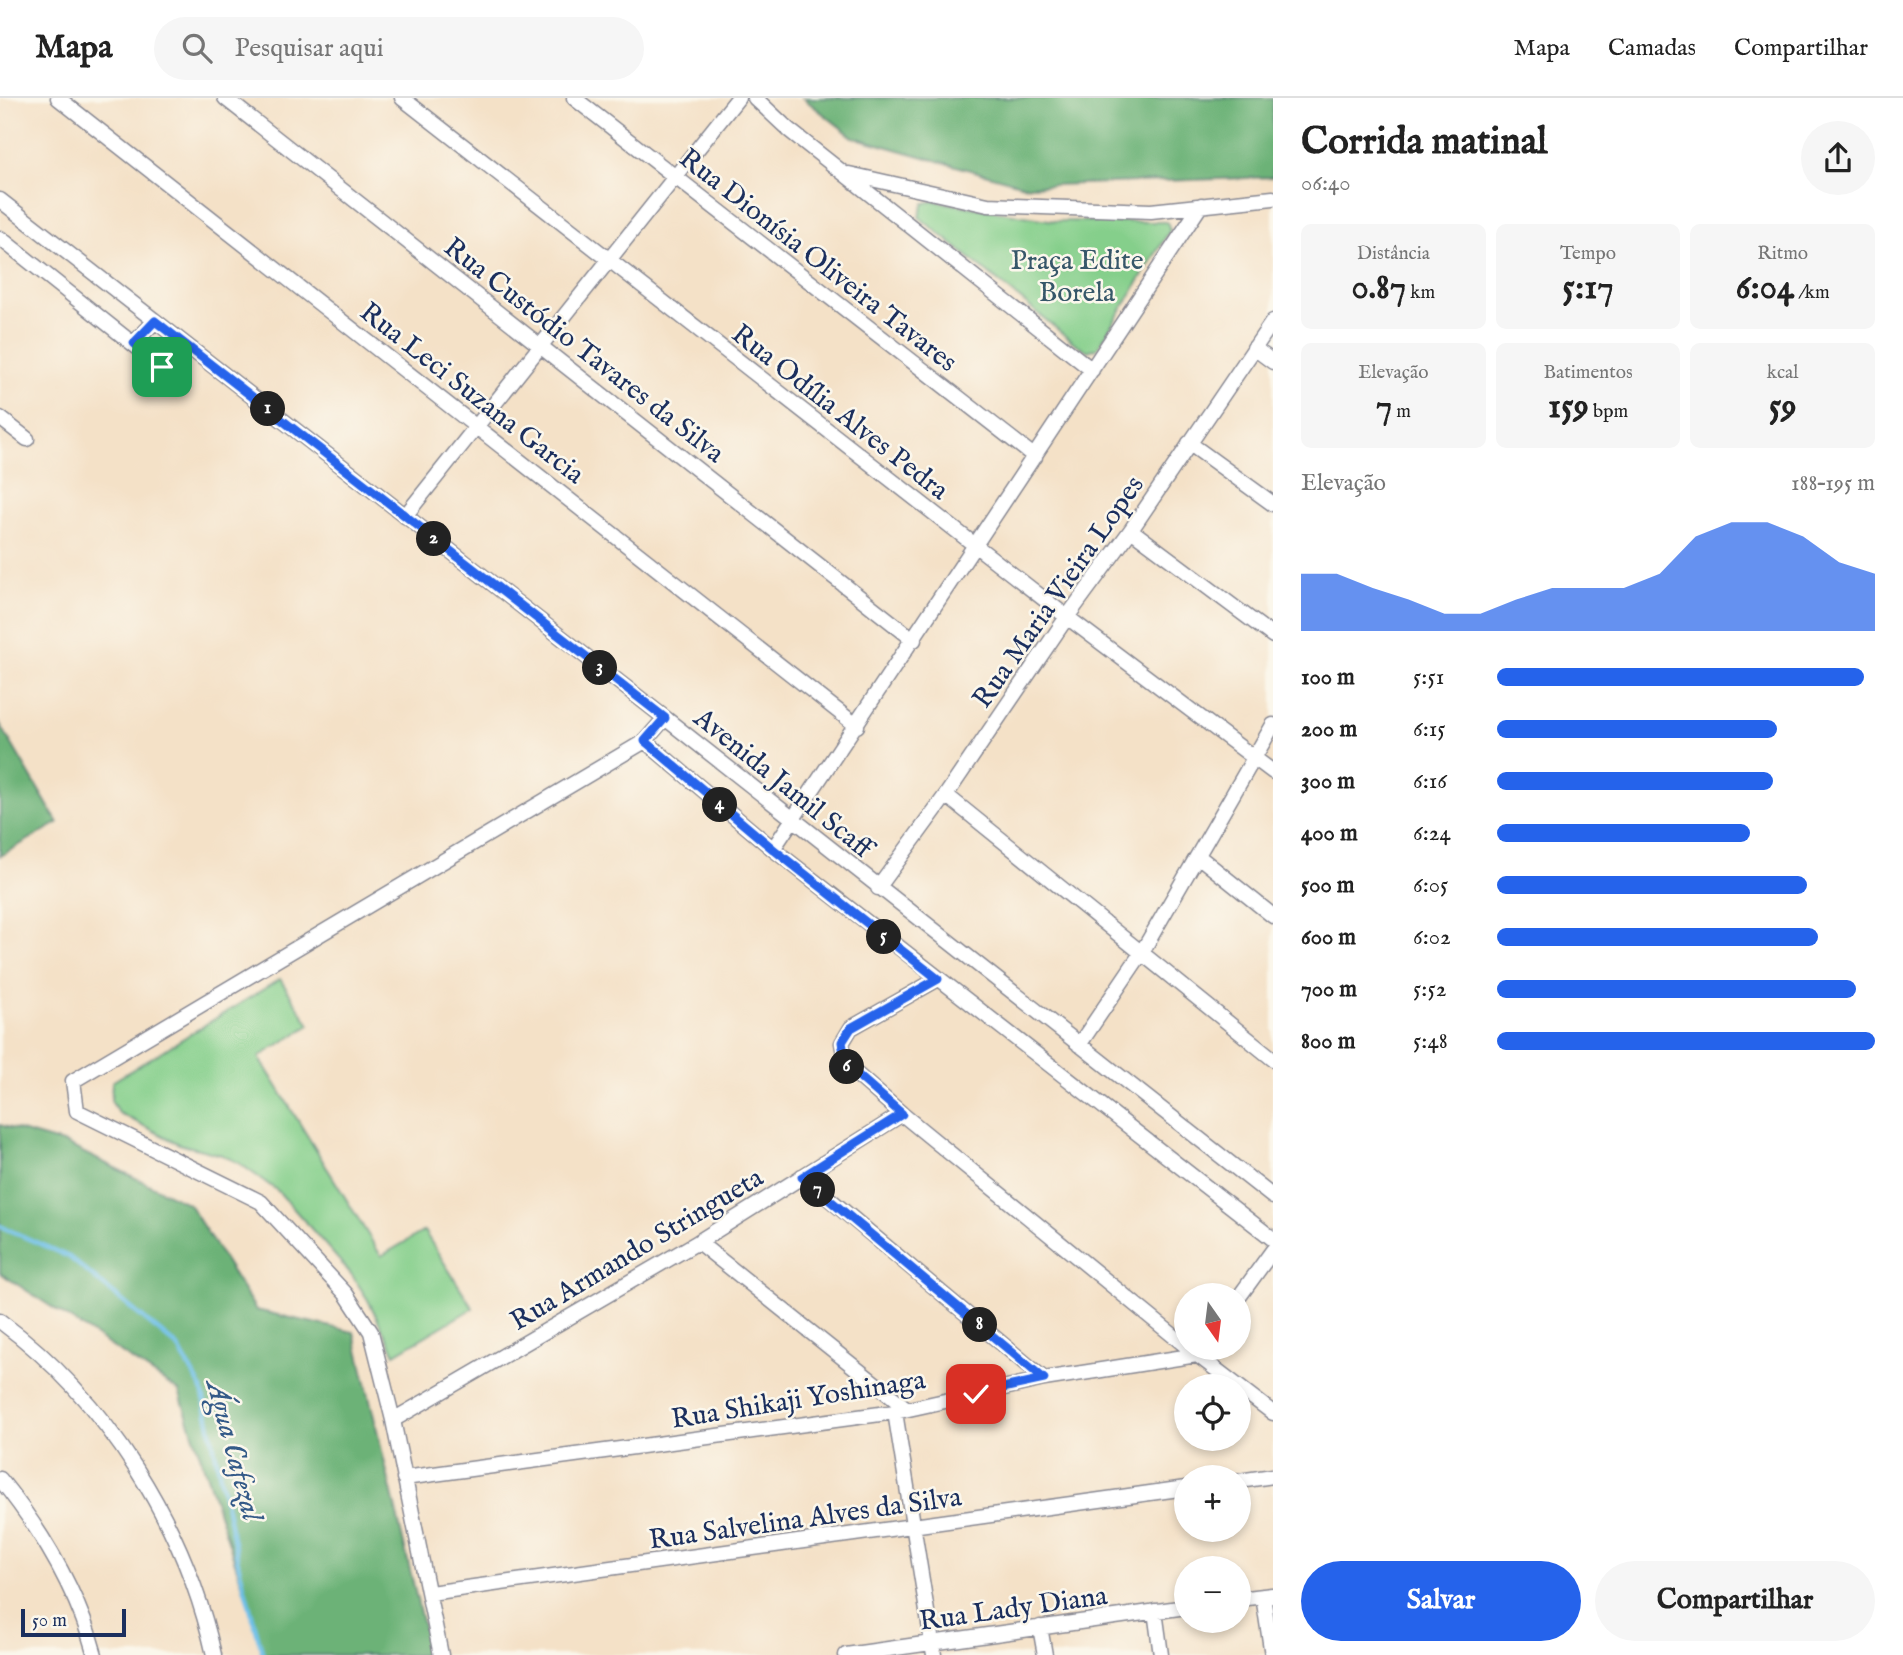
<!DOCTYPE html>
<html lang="pt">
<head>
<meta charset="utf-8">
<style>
	:root { --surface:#fff; --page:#f6f6f6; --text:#222; --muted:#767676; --line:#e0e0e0; --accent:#2563eb }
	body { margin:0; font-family:"IM FELL English",serif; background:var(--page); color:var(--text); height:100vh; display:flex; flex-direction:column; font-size:26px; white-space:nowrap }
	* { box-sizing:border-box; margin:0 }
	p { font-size:23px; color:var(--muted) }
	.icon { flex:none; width:38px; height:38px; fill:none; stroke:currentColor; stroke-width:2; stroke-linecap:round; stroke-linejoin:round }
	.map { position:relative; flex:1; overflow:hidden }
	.details { display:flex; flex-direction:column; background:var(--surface); width:630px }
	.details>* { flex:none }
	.needle { width:46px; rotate:166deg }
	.fabs { position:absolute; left:1174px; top:1185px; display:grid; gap:14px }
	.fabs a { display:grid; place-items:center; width:77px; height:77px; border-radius:50%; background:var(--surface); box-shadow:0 4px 10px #0003; font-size:35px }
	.scale { position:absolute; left:21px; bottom:18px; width:105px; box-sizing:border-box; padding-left:7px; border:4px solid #1b2f5e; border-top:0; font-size:19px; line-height:24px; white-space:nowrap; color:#1b2f5e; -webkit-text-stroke:5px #fbf7ec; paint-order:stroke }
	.pin { position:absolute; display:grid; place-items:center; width:60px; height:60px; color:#fff; margin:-30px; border-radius:14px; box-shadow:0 4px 10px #0006 }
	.km { position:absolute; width:35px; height:35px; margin:-18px; border-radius:50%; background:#222; color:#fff; font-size:19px; line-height:35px; text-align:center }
	.round { display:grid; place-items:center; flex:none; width:74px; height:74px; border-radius:37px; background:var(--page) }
	.overview { display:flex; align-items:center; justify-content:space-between; height:119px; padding:0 28px }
	h1 { font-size:38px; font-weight:800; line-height:52px }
	.figures { display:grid; grid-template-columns:repeat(3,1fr); gap:10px; height:119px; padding:7px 28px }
	.figures div { display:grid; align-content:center; border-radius:10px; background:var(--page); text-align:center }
	.figures b { font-size:35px; font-weight:800 }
	.figures small { font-size:19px; font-weight:400 }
	.figures p { font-size:19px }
	.chart { height:196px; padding:14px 28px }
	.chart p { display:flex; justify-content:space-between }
	.chart svg { width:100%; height:126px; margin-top:7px; fill:var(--accent); opacity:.7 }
	.cta { display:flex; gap:14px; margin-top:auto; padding:14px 28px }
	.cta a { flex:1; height:80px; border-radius:42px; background:var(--accent); color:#fff; font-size:28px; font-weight:800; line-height:80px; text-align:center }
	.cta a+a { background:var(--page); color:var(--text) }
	ul { padding:0 28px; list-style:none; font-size:23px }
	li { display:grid; grid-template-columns:112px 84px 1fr; align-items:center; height:52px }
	li i { height:18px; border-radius:9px; background:var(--accent) }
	header { display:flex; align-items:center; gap:42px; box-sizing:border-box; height:98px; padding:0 35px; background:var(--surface); border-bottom:2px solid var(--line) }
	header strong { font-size:33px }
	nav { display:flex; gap:38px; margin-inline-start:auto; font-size:24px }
	.search { width:490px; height:63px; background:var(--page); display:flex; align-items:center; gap:18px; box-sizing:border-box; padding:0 24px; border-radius:38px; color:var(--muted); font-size:26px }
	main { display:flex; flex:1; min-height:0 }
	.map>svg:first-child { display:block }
	.green { fill:#85cf8b; stroke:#507f74; stroke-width:2 }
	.forest { fill:#6cb277; stroke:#44706a; stroke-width:2 }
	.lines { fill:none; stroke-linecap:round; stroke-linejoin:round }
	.stream { stroke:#6dc0e9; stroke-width:4.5 }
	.street-casing { stroke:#888892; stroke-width:17 }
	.street { stroke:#fff; stroke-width:14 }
	.route-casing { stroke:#fff; stroke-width:14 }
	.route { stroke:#2563eb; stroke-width:9 }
	.labels { text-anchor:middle; stroke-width:5; stroke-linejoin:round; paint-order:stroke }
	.street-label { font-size:28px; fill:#1b2f5e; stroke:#fbf7ec }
	.park-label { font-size:28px; fill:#365769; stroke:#fbf7ec }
	.water-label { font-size:30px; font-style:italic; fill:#345a88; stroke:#fbf7ec }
</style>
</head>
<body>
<header>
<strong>Mapa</strong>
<div class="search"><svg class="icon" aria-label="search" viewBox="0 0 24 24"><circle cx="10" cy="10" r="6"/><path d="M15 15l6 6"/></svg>Pesquisar aqui</div>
<nav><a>Mapa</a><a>Camadas</a><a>Compartilhar</a></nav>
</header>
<main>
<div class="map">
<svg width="1273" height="1557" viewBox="0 0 1273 1557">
	<rect width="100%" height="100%" fill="#fbf7ec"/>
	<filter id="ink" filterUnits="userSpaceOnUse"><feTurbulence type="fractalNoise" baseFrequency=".0143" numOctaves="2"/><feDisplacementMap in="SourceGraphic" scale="14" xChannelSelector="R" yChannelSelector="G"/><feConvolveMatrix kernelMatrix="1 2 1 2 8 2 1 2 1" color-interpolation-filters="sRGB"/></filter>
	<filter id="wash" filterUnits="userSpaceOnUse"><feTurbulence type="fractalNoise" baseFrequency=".00686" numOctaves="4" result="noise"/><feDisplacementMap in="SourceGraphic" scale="28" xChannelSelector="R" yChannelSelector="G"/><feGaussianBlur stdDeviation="1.57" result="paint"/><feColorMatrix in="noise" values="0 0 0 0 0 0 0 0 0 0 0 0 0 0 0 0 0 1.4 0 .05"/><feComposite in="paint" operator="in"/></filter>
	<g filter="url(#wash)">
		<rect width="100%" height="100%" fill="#f4e1c7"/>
		<path class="green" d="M934 103 1055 123 1167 124 1170 132 1101 245 1097 250 1088 253 1073 244 919 119 924 105Z
			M280 881 310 927 259 959 381 1158 424 1133 473 1210 395 1256 368 1202 352 1177 279 1094 239 1065 222 1057 179 1046 119 1015 111 1003 112 984Z"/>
		<path class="forest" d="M803 0H1273V79L1027 88 853 39Z
			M0 626 58 725 0 758Z
			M0 1027 66 1046 189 1106 256 1212 354 1234 430 1557H263L253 1519 179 1293 0 1175Z"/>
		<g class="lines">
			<path class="stream" d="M0 1128 69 1159 178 1249 202 1291 239 1469 263 1557"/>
		</g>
	</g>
	<g filter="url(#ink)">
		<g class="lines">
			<defs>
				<path id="street" d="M58 0 857 628
					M225 0 914 542
					M402 0 1067 519 1273 674
					M574 0 1035 359
					M755 0 789 32 1092 272
					M849 76 988 107 1151 113 1273 100
					M0 102 665 620 1273 1099
					M0 140 162 269
					M134 245 155 223
					M1254 250 1273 264
					M0 320 27 341
					M1189 345 1273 406
					M405 418 738 0
					M1131 432 1273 538
					M645 643 773 751 1273 1141
					M946 697 1273 961
					M773 751 1201 107
					M1198 758 1273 818
					M878 790 946 697 1067 519 1131 432 1273 223
					M938 881 851 930 842 945 846 967 902 1016 1186 1248
					M1079 947 1142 854 1273 627
					M802 1078 1044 1281
					M698 1144 907 1311
					M1239 1199 1273 1152
					M0 1223C107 1302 185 1427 214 1557
					M1192 1253 1273 1315
					M895 1314 934 1557
					M393 1322 698 1144 902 1016
					M404 1380 895 1314 1044 1281 1197 1257 1203 1250
					M0 1381C42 1433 77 1492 95 1557
					M1239 1383 1273 1378
					M430 1495 1186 1390
					M1263 1498 1272 1557
					M1239 1501 1272 1497
					M1155 1513 1161 1557
					M1040 1529 1045 1557
					M441 1557 393 1322 371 1234 346 1196 261 1104 77 1013 73 983 645 643 665 620
					M846 1557 1186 1509"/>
			</defs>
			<use href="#street" class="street-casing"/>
			<use href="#street" class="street"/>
		</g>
	</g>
	<g class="lines" filter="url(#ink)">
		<defs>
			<path id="route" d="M162 269 134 245 155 223 665 620 645 643 773 751 938 881 851 930 842 944 846 967 902 1016 802 1079 1044 1281 976 1296"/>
		</defs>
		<use href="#route" class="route-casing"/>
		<use href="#route" class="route"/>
	</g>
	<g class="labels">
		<g class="street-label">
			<text transform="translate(819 161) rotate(38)" y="10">Rua Dionísia Oliveira Tavares</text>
			<text transform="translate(585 251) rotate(38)" y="10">Rua Custódio Tavares da Silva</text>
			<text transform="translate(473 294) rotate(38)" y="10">Rua Leci Suzana Garcia</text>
			<text transform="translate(841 313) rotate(38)" y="10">Rua Odília Alves Pedra</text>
			<text transform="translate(1057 493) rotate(-55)" y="10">Rua Maria Vieira Lopes</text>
			<text transform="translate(784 684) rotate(39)" y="10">Avenida Jamil Scaff</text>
			<text transform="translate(636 1150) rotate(-31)" y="10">Rua Armando Stringueta</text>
			<text transform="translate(798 1300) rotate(-9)" y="10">Rua Shikaji Yoshinaga</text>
			<text transform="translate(805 1419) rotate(-8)" y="10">Rua Salvelina Alves da Silva</text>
			<text transform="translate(1013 1509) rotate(-8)" y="10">Rua Lady Diana</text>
		</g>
		<g class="park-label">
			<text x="1077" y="171">Praça Edite<tspan x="1077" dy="32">Borela</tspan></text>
		</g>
		<g class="water-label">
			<text transform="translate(235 1352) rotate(75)" y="10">Água Cafezal</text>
		</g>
	</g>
</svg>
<div class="fabs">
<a><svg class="needle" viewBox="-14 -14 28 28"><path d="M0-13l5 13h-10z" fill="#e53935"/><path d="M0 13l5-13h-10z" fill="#767676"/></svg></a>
<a><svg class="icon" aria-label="locate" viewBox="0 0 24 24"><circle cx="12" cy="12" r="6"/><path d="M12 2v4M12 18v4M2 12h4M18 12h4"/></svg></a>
<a>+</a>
<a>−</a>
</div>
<div class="scale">50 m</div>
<div class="pin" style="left:162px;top:269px;background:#1e9e55"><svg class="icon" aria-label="arrive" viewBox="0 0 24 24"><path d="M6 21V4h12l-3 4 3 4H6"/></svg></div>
<div class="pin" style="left:976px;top:1296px;background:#d93025"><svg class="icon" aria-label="check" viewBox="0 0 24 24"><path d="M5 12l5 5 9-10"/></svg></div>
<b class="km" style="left:268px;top:311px">1</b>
<b class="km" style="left:434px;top:441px">2</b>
<b class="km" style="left:600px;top:570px">3</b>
<b class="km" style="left:720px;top:707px">4</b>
<b class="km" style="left:884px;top:839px">5</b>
<b class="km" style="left:847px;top:969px">6</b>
<b class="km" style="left:818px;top:1092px">7</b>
<b class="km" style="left:980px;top:1227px">8</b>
</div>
<section class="details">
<div class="overview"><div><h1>Corrida matinal</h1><p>06:40</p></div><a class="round"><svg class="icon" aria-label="share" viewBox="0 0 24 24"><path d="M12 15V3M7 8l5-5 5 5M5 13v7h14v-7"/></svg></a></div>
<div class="figures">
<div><p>Distância</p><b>0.87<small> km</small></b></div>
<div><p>Tempo</p><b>5:17</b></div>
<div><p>Ritmo</p><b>6:04<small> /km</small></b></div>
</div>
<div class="figures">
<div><p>Elevação</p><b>7<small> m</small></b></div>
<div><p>Batimentos</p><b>159<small> bpm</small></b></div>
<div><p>kcal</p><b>59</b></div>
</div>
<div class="chart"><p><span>Elevação</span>188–195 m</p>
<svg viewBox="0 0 160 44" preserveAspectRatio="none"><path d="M0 44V24L10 24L20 29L30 33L40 38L50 38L60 33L70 29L80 29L90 29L100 24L110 11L120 6L130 6L140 11L150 20L160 24V44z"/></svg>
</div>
<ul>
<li><b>100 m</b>5:51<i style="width:97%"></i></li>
<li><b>200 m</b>6:15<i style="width:74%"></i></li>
<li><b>300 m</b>6:16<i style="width:73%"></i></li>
<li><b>400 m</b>6:24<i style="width:67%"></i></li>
<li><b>500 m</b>6:05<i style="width:82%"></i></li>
<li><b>600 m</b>6:02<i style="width:85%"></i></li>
<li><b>700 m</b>5:52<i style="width:95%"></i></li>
<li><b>800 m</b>5:48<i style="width:100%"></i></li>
</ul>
<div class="cta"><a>Salvar</a><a>Compartilhar</a></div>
</section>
</main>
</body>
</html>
